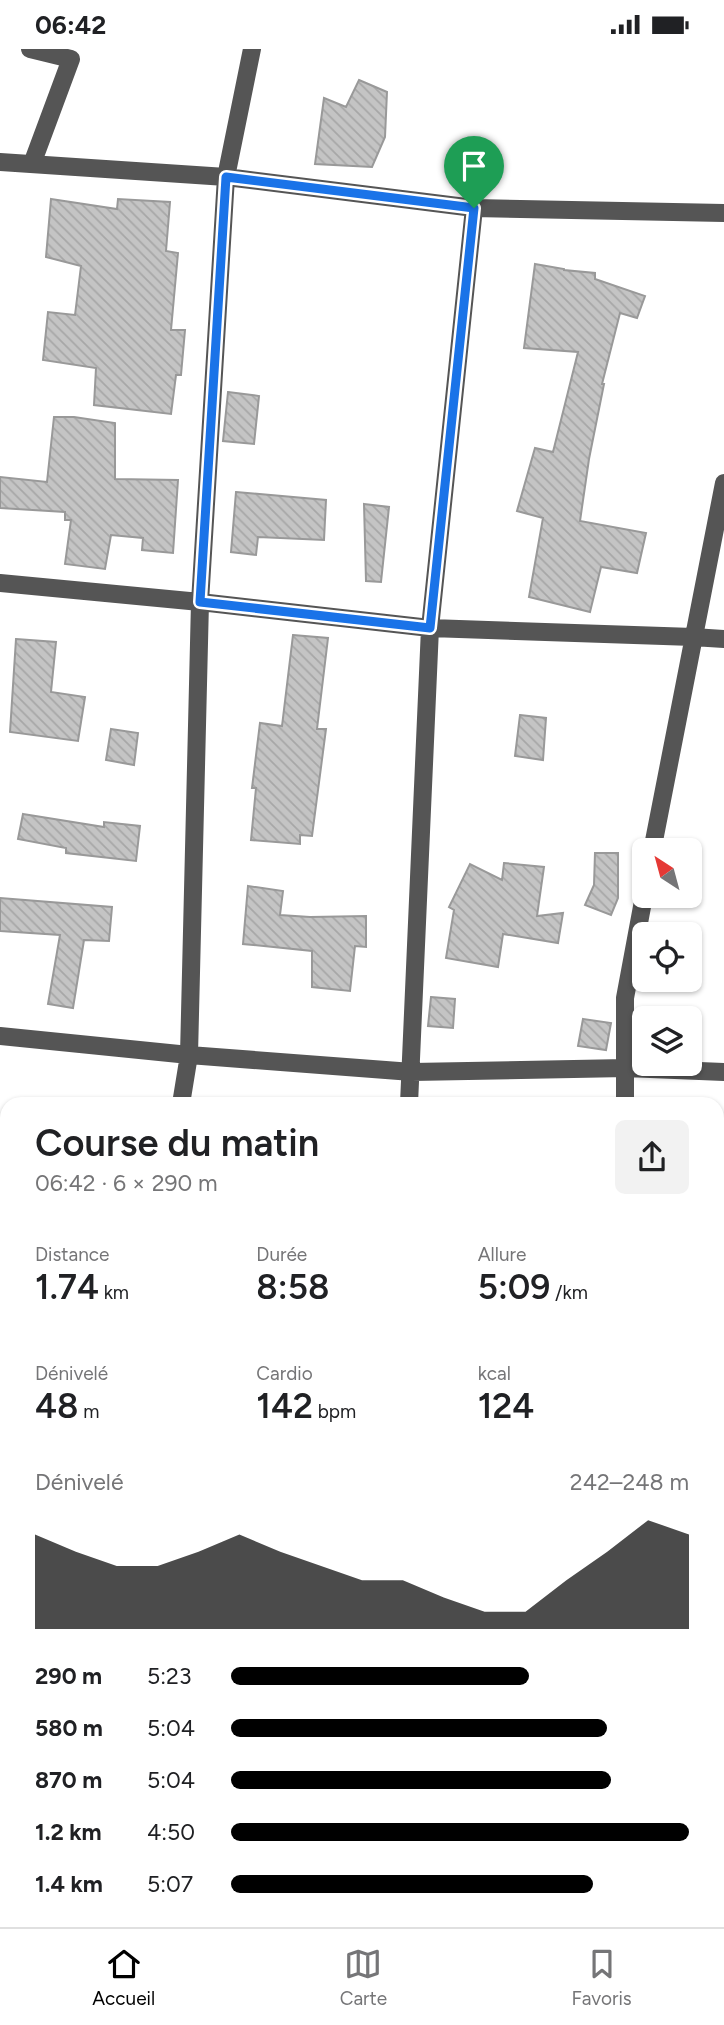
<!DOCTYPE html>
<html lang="fr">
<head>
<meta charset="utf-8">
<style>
	:root { --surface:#fff; --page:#f2f2f2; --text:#202124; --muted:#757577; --line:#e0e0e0; --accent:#000 }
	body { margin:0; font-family:Figtree,sans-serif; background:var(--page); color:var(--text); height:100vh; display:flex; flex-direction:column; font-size:26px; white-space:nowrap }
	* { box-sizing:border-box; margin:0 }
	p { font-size:23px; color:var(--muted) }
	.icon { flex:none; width:38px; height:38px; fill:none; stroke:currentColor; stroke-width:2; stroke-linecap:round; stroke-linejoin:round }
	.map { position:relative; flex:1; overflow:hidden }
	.sheet { position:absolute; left:0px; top:1048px; width:724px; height:831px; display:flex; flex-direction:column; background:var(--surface); border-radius:21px 21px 0 0; box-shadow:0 2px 5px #0004 }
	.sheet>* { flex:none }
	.needle { width:46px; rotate:324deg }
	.tools { position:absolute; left:632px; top:789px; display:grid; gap:14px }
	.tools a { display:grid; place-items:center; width:70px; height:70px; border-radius:10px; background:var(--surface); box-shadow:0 2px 5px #0004; font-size:35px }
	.pin { position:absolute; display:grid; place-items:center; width:60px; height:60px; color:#fff; margin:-72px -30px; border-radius:50% 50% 50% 0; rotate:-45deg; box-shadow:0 0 7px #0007 }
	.pin .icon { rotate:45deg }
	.round { display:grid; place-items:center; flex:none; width:74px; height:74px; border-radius:10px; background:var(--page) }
	.headline { display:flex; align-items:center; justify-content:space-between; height:119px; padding:0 35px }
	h1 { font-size:38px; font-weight:600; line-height:52px }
	.metrics { display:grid; grid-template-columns:repeat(3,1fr); gap:10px; height:119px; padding:7px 35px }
	.metrics div { display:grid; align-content:center }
	.metrics b { font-size:35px; font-weight:600 }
	.metrics small { font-size:19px; font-weight:400 }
	.metrics p { font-size:19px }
	.chart { height:196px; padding:14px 35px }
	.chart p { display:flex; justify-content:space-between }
	.chart svg { width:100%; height:126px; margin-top:7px; fill:var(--accent); opacity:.7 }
	ul { padding:0 35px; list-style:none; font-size:23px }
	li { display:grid; grid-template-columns:112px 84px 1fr; align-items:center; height:52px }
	li i { height:18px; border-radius:9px; background:var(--accent) }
	.status { display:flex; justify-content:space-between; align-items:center; height:49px; padding:0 35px; background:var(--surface); direction:ltr }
	.status svg { height:19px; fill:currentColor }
	.tab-bar { display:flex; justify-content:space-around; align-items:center; height:98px; border-top:2px solid var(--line); background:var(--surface); font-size:19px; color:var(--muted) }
	.tab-bar a { display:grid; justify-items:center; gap:4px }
	.tab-bar .active { color:var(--accent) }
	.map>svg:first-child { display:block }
	.building { fill:url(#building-back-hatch); stroke:#999; stroke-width:2 }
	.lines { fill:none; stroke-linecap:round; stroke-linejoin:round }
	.minor { stroke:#555; stroke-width:18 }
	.route-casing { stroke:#fff; stroke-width:14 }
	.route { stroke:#1a73e8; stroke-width:9 }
</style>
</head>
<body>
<div class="status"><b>06:42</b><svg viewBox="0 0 49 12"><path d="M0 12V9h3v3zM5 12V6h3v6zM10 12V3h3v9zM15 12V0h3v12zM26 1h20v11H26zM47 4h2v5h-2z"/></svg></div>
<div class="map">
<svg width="724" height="1878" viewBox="0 0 724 1878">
	<defs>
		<pattern id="building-back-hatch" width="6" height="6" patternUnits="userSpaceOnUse" patternTransform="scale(1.75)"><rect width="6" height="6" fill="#c4c4c4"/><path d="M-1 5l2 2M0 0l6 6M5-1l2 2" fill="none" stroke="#a7a7a7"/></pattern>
	</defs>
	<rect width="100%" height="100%" fill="#fff"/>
	<path class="building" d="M359 31 387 43 385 88 372 118 315 115 324 49 346 58Z
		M469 93 499 103 489 132 459 121Z
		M51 150 117 160 118 150 170 153 166 202 178 204 171 281H185L181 326H176L171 365 94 356 96 319 43 311 48 263 75 266 81 217 46 208Z
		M535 215 564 220V221L595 224V230L645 247 637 269 620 264 602 335H604L589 410 580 472 646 484 637 524 601 518 590 563 529 548 543 469 517 462 535 399 553 403 578 303 524 299Z
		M228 343 259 347 254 395 223 392Z
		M54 368H74L115 374V430L178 431 173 504 142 501 143 489 111 486 105 520 65 515 71 471H65V463L0 459V428L47 433Z
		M236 443 326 451 324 491 258 488 256 506 231 503Z
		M364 455 389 458 381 533 366 532Z
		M293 586 328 589 317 680H326L312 787 300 786V795L251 791 256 739H252L260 674 282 677Z
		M16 590 56 593 51 643 85 648 78 692 10 683Z
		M520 666 546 669 543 711 515 707Z
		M111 680 138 684 134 716 106 711Z
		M23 765 104 778V773L140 777 136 812 66 804V799L18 790Z
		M595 804H618V849L611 866 585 856 594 836Z
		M504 814 544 818 537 867 563 864 558 894 503 885 498 918 446 909 454 861 449 858 470 815 502 831Z
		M248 837 283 842 280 866 310 868 366 867V898L355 897 350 942 312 938V902L243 895Z
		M0 849 112 858 109 892 84 891 73 959 48 955 60 886 0 882Z
		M431 948 455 950 453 979 428 977Z
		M583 970 611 974 606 1001 578 997Z"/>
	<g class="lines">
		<path class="minor" d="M30 0 71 10 32 115
			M0 113 226 128 474 159 724 164
			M0 534 200 553 430 579 693 588 724 590
			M652 802 724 434
			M0 987 189 1006 412 1023 626 1019 724 1023
			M181 1055 189 1006 200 553 226 128 252 0
			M409 1055 430 579 474 159
			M625 1055V949L644 847
			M0 1434H7
			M718 1463 724 1464
			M119 1878V1872
			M351 1878V1872
			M588 1878V1872"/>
	</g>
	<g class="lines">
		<defs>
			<path id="route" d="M226 128 474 159 430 579 200 553Z"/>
		</defs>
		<use href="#route" class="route-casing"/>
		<use href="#route" class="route"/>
	</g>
</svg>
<div class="tools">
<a><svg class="needle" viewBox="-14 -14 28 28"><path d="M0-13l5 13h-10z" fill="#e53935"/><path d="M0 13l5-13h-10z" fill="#757577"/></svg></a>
<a><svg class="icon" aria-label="locate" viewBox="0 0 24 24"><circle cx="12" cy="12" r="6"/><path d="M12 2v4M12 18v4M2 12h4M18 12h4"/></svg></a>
<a><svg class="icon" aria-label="layers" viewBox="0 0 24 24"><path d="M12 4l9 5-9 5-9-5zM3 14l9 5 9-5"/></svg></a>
</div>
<div class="pin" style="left:474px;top:159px;background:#1e9e55"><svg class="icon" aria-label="arrive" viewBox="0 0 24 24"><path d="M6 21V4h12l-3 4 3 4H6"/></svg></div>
<section class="sheet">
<div class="headline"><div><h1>Course du matin</h1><p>06:42 · 6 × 290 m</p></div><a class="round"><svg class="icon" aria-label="share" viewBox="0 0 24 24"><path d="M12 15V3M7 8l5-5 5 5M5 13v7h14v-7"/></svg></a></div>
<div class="metrics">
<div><p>Distance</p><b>1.74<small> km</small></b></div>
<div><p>Durée</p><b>8:58</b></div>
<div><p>Allure</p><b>5:09<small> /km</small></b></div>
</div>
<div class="metrics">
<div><p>Dénivelé</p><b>48<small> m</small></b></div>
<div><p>Cardio</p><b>142<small> bpm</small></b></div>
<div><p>kcal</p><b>124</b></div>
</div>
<div class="chart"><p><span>Dénivelé</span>242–248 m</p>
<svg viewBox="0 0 160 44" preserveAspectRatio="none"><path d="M0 44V11L10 17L20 22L30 22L40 17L50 11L60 17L70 22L80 27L90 27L100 33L110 38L120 38L130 27L140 17L150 6L160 11V44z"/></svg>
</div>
<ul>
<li><b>290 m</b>5:23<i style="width:65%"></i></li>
<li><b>580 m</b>5:04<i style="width:82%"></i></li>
<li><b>870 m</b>5:04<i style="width:83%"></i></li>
<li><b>1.2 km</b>4:50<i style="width:100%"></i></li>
<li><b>1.4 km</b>5:07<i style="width:79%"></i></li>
</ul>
</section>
</div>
<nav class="tab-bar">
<a class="active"><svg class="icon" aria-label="home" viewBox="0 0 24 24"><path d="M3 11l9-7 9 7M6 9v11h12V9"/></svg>Accueil</a>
<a><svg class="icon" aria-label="map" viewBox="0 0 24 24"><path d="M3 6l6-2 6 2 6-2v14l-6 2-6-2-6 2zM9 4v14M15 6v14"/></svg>Carte</a>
<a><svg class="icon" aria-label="saved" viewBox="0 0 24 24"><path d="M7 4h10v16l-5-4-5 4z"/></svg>Favoris</a>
</nav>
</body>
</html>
